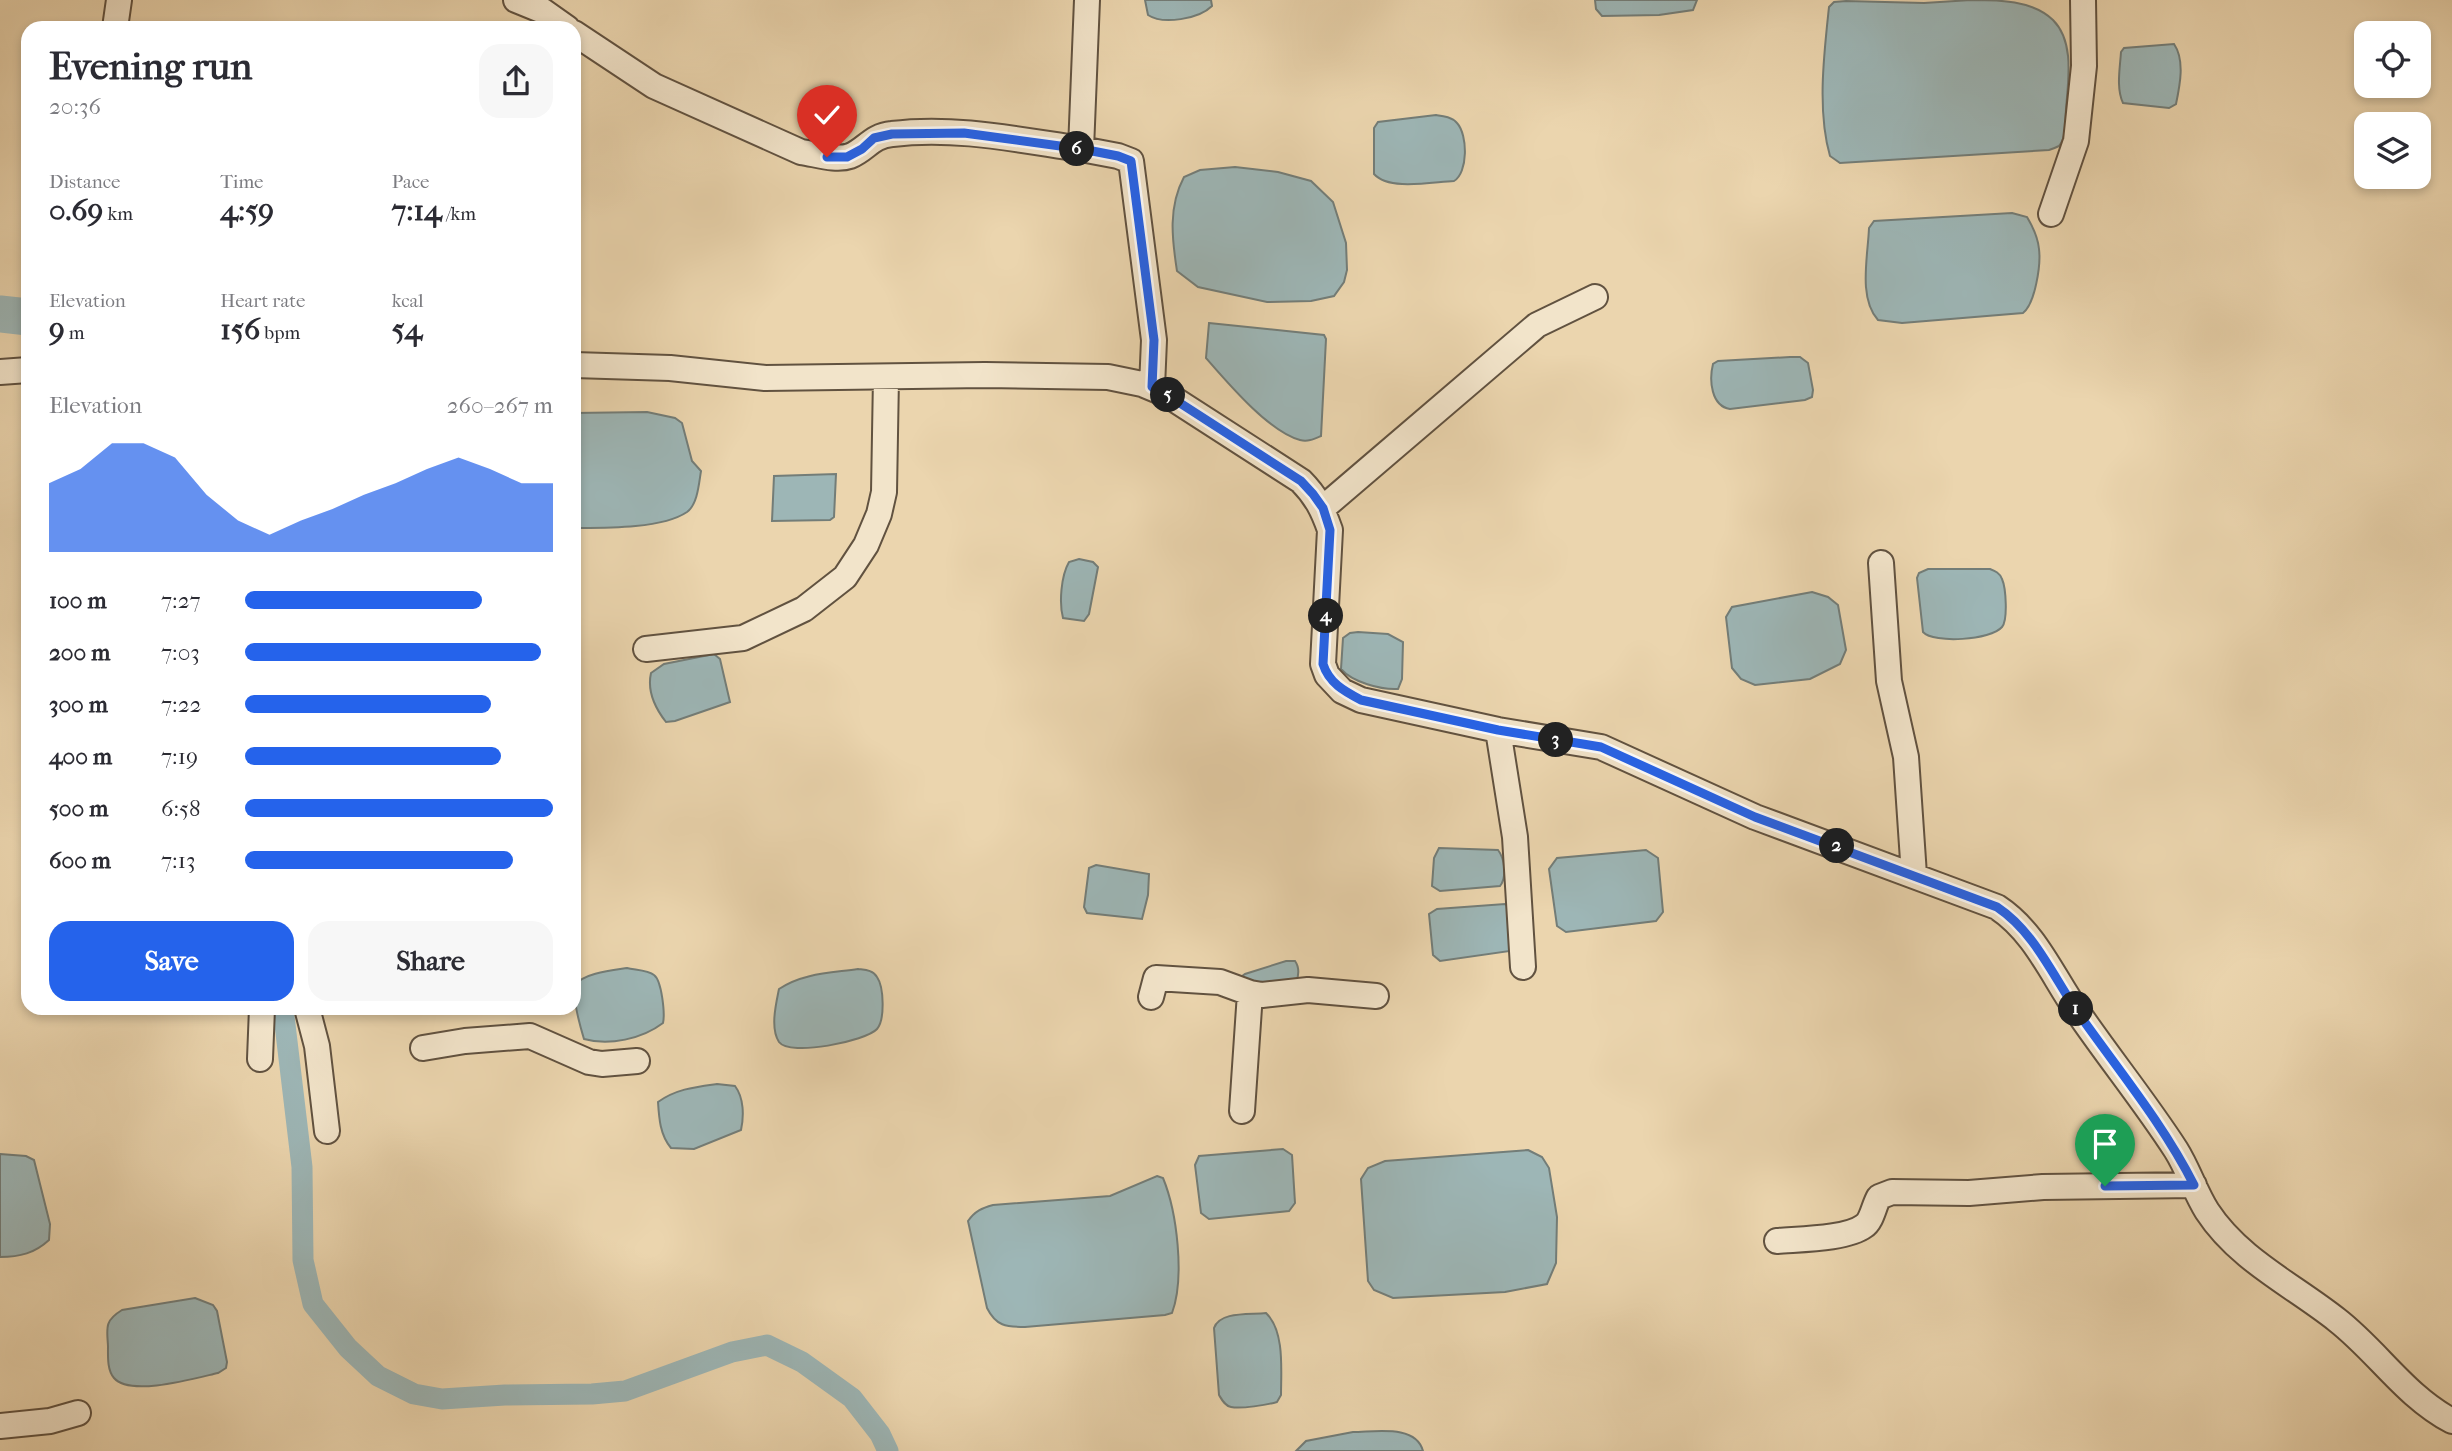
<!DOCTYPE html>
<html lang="en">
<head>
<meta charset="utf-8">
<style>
	:root { --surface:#fff; --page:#f7f7f7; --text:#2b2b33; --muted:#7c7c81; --accent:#2563eb }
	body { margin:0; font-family:"IM FELL French Canon",serif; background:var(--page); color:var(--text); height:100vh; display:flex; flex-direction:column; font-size:26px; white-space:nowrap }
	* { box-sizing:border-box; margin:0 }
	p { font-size:23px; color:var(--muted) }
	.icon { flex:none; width:38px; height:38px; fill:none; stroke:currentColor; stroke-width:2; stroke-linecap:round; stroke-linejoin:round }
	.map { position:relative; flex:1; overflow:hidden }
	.drawer { position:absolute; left:21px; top:21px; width:560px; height:994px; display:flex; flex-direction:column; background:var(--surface); border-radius:21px; box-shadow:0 4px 10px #0003 }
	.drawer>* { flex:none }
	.controls { position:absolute; left:2354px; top:21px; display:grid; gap:14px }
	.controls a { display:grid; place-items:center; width:77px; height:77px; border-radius:14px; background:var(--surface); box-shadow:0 4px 10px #0003; font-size:35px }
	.pin { position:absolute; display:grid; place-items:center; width:60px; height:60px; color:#fff; margin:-72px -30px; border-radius:50% 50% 50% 0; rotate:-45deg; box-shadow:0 0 7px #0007 }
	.pin .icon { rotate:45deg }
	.km { position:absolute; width:35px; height:35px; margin:-18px; border-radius:50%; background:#222; color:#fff; font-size:19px; line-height:35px; text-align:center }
	.round { display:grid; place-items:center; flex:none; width:74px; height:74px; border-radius:21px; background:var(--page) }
	.overview { display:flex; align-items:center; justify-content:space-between; height:119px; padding:0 28px }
	h1 { font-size:38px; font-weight:700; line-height:52px }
	.figures { display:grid; grid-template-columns:repeat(3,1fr); gap:10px; height:119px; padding:7px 28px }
	.figures div { display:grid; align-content:center }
	.figures b { font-size:30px; font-weight:700 }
	.figures small { font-size:19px; font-weight:400 }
	.figures p { font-size:19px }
	.chart { height:196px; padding:14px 28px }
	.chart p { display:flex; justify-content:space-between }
	.chart svg { width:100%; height:126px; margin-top:7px; fill:var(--accent); opacity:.7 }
	.cta { display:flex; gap:14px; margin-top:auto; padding:14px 28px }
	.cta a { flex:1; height:80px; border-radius:21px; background:var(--accent); color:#fff; font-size:28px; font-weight:700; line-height:80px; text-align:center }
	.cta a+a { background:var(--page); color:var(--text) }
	ul { padding:0 28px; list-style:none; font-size:23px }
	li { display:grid; grid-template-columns:112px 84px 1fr; align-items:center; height:52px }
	li i { height:18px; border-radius:9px; background:var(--accent) }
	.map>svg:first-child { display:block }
	.water { fill:#9db6b6; stroke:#737d78; stroke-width:2 }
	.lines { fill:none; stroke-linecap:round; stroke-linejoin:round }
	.canal { stroke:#9db6b6; stroke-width:21 }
	.river { stroke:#9db6b6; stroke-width:37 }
	.minor-casing { stroke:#615240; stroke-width:28 }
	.minor { stroke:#f2e4ca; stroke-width:24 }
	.route-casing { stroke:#fff; stroke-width:14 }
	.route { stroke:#2563eb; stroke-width:9 }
</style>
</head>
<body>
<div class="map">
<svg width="2452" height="1451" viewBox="0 0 2452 1451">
	<rect width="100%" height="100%" fill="#ebd5ae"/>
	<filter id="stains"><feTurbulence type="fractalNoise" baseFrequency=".00286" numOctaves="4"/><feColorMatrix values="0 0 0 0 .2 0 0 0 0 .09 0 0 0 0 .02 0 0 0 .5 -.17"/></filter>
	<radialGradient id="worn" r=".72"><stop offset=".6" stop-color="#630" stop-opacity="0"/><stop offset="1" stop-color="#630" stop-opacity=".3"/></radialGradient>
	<path class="water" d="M1145 0H1211L1212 6C1199 19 1163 25 1148 15Z
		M1595 0H1697L1693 10 1659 15 1602 16 1596 9Z
		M1971 0C1999 0 2032 0 2053 20 2075 42 2068 81 2066 109 2065 120 2067 137 2059 146 2057 147 2052 149 2049 150L1840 163 1830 156C1817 111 1824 54 1829 7L1834 2 1846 1 1924 3Z
		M2174 44C2185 60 2180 85 2176 104L2169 108 2123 103C2116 88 2120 68 2121 52L2124 48Z
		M1436 115C1443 116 1452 117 1457 123 1468 135 1468 173 1454 181 1432 182 1389 191 1374 174V128L1378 122Z
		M1235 167 1278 172 1311 181 1333 202 1346 243 1347 270 1344 282 1334 296 1311 301 1267 302 1198 287 1177 271C1172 239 1168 207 1184 177L1200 170Z
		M2012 213 2027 217C2033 227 2038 238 2039 249 2041 265 2035 304 2023 313L1902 323 1878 320C1858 298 1868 256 1869 228L1874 221Z
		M1209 323 1324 335 1326 339 1321 436C1314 439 1308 442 1300 440 1269 432 1227 382 1206 358Z
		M1790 357H1800L1808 363 1813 390 1812 397 1805 400 1730 409C1711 406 1709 380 1713 364L1718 361Z
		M647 412 675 418 682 423 692 461 701 471C699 482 698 504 687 512 662 529 604 528 574 528V413Z
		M836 474 834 517 830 520 772 521 774 476Z
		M1079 559 1093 562 1098 567 1089 614 1084 621 1063 618C1059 603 1061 576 1069 562Z
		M1928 569H1990C1995 571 2000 573 2002 579 2006 588 2008 620 2002 627 1991 640 1934 644 1923 632L1917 578 1919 573Z
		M1812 592 1828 597 1838 605 1846 650 1840 664 1810 679 1755 685 1741 679 1732 668 1726 617 1732 607Z
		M1358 632 1388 634 1403 642 1402 679 1398 689C1381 690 1352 682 1341 669L1343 638 1350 633Z
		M714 654 720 659 730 702 675 721 666 722C655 708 647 691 651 673L664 664Z
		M1439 848 1498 850C1505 859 1507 877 1500 886L1440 891 1432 886 1434 858Z
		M1646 850 1658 858 1663 912 1656 921 1566 932 1557 926 1549 869 1557 858Z
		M1096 865 1149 874 1148 895 1142 919 1087 913 1084 907 1089 868Z
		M1505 904 1510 908V951L1440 961 1433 955 1429 914 1437 909Z
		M1286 961H1295C1300 968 1299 975 1296 983L1248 987 1241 977 1245 974Z
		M627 968C635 970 648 970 654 975 662 981 665 1014 663 1023 642 1039 609 1046 584 1039 581 1029 571 995 576 985 582 973 614 970 627 968Z
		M858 969C865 970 873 970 877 977 884 987 885 1020 877 1029 866 1041 790 1057 779 1042 770 1028 776 1004 779 989 803 973 831 973 858 969Z
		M717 1084 735 1086C744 1098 744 1116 741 1130L694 1149 671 1148C660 1135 659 1118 658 1102 676 1089 695 1087 717 1084Z
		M1283 1149 1292 1155 1295 1203 1289 1211 1209 1219 1201 1213 1195 1165 1199 1156Z
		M1528 1150 1542 1157 1549 1168 1557 1217 1556 1263 1547 1284 1505 1292 1393 1298 1374 1290 1368 1281 1361 1179 1368 1168 1385 1161Z
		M0 1154 26 1156 34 1160 50 1224 49 1240C35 1253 20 1257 0 1257Z
		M1157 1176 1163 1178C1177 1212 1185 1278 1172 1313L1165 1315 1025 1327C1006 1327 996 1326 987 1308L968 1221C975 1211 982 1208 993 1205L1110 1196Z
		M195 1298 213 1305 217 1311 227 1362 226 1368 218 1373C196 1378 130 1397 114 1378 107 1370 108 1356 108 1346 107 1328 104 1321 122 1310Z
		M1266 1313C1285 1331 1281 1371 1281 1395L1277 1402C1267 1405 1241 1409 1231 1407 1225 1406 1222 1400 1219 1395L1214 1328C1220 1311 1250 1315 1266 1313Z
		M1353 1432C1375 1432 1416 1424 1423 1451H1296L1306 1441Z"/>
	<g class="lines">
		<path class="canal" d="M283 1008 302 1167 303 1260 313 1304 348 1348 378 1376 414 1394 442 1399 505 1395 592 1394 625 1391 732 1352 767 1345 802 1362 852 1398 880 1434 888 1451"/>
		<path class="river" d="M0 314 28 317"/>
		<defs>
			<path id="minor" d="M516 0 543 11 567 28
				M115 28 119 0
				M574 33 654 86 801 152C816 154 836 161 850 156 867 149 871 136 892 134 955 126 1019 140 1081 149L1087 0
				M1081 149 1118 156 1131 161 1154 340 1152 387
				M2051 214 2076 141 2084 66 2083 0
				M574 365 670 368 765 378 985 375 1108 377 1142 384 1166 394 1301 481C1316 496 1323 510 1330 530L1323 664 1327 675 1342 691 1361 700 1498 730 1601 747 1755 817 1997 907C2035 932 2052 975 2077 1011 2109 1058 2145 1102 2176 1150 2188 1169 2195 1192 2207 1211 2239 1260 2293 1285 2337 1320 2378 1352 2405 1396 2452 1421
				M0 372 28 370
				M1323 508 1537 325 1595 297
				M1881 563 1889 681 1906 757 1914 875
				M646 649 743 638 804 609 845 577 866 545 879 514 884 492 886 377
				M1498 730 1515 837 1523 967
				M1151 997 1156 978 1220 982 1250 993 1262 995 1308 990 1376 996
				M307 1008 317 1046 327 1131
				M423 1048 465 1041 530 1036 589 1062 602 1064 637 1061
				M260 1059 262 1008
				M1242 1111 1250 993
				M1777 1241C1799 1239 1847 1239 1864 1226 1872 1221 1874 1205 1879 1197L1892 1192 1969 1193 2043 1187 2194 1185
				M0 1426 50 1421 78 1413"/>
		</defs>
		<use href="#minor" class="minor-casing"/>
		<use href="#minor" class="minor"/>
	</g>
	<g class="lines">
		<defs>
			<path id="route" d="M827 157H847L862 149 874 138 892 134 964 133 1082 149 1118 156 1131 161 1154 340 1152 387 1166 394 1301 481 1313 494 1323 508 1330 530 1323 664C1329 683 1344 691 1361 700L1498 730 1601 747 1755 817 1997 907C2036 933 2054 979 2081 1017 2120 1072 2163 1124 2194 1185L2105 1186"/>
		</defs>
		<use href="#route" class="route-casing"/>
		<use href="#route" class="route"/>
	</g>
	<rect width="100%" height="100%" filter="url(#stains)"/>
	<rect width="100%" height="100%" fill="url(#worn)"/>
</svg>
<div class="controls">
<a><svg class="icon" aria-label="locate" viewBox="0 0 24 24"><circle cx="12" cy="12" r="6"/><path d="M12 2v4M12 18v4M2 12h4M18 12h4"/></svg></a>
<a><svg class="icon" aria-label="layers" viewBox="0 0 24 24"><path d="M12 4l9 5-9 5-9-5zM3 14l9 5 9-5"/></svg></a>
</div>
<div class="pin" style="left:2105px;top:1186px;background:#1e9e55"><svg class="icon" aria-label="arrive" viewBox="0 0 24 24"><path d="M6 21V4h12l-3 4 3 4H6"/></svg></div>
<div class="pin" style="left:827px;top:157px;background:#d93025"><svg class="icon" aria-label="check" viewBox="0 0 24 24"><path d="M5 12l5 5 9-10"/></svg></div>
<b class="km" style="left:2076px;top:1009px">1</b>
<b class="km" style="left:1837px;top:846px">2</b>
<b class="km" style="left:1556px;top:740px">3</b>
<b class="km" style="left:1326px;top:616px">4</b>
<b class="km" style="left:1168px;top:395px">5</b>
<b class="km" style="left:1077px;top:149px">6</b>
<section class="drawer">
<div class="overview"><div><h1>Evening run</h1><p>20:36</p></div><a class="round"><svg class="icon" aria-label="share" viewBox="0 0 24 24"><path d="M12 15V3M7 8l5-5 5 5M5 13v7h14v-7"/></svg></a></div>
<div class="figures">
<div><p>Distance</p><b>0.69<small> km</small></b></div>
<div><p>Time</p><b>4:59</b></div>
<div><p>Pace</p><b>7:14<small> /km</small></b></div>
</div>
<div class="figures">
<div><p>Elevation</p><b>9<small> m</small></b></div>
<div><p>Heart rate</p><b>156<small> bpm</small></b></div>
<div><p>kcal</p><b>54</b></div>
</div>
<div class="chart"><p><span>Elevation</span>260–267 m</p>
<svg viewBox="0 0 160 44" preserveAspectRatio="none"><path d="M0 44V20L10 15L20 6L30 6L40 11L50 24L60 33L70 38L80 33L90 29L100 24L110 20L120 15L130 11L140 15L150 20L160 20V44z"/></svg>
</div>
<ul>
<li><b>100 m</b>7:27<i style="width:77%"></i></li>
<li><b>200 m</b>7:03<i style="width:96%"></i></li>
<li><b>300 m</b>7:22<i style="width:80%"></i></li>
<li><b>400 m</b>7:19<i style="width:83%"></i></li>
<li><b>500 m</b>6:58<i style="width:100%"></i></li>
<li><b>600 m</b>7:13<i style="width:87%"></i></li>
</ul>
<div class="cta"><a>Save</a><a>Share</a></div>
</section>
</div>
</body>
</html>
